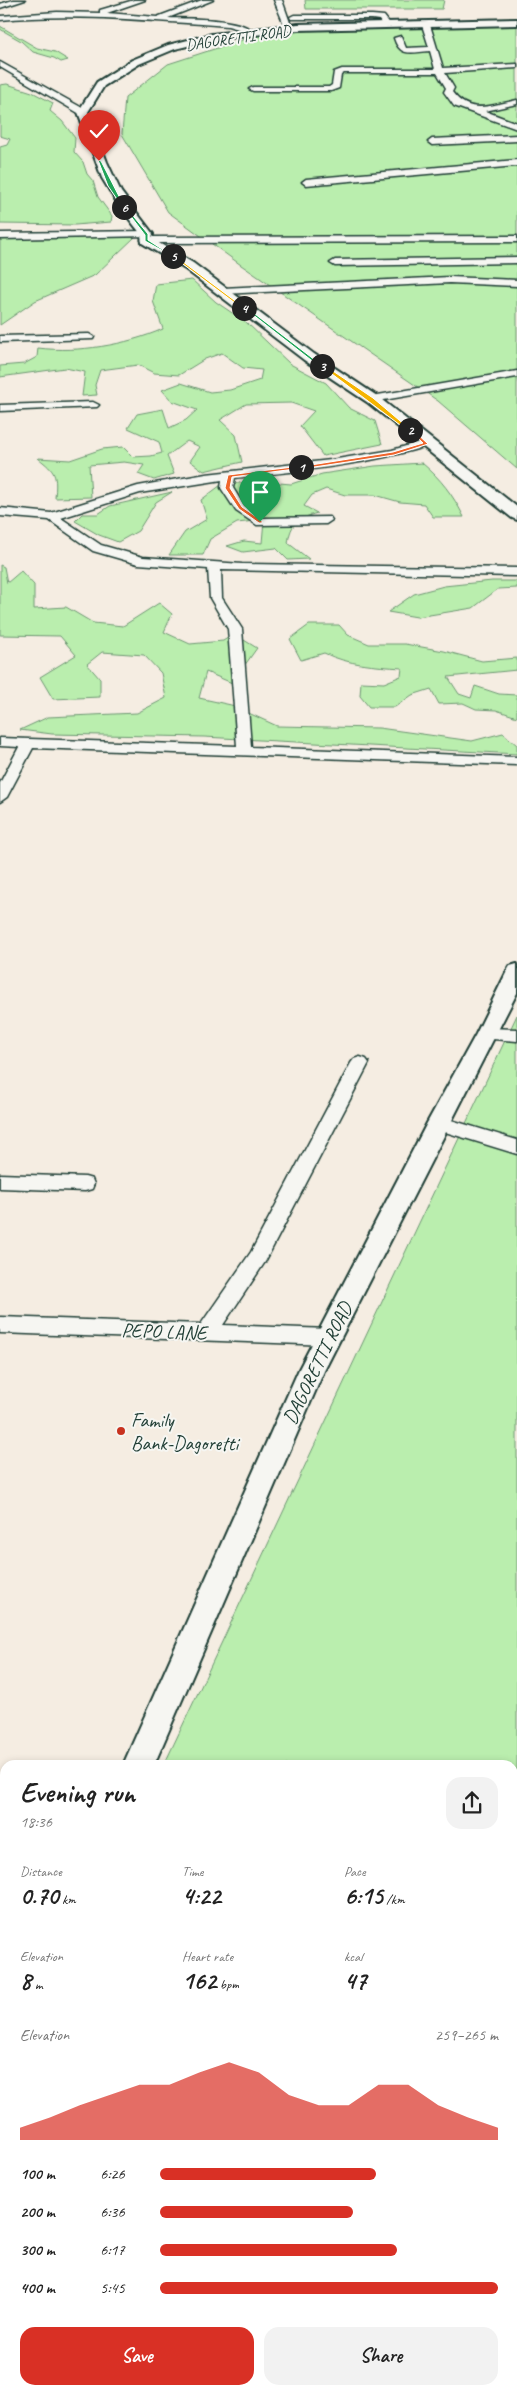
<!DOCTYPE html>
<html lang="en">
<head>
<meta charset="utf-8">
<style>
	:root { --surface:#fff; --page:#f2f2f2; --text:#222; --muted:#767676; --accent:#d93025 }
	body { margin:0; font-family:Caveat,sans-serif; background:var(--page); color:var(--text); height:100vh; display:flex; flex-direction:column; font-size:19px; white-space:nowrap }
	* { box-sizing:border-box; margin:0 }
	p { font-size:16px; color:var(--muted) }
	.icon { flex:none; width:28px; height:28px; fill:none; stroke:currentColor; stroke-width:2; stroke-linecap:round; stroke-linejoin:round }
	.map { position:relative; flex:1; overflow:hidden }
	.drawer { position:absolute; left:0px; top:1760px; width:518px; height:635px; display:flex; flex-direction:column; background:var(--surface); border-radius:15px 15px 0 0; box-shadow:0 2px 8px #0003 }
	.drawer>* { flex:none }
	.pin { position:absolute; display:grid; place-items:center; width:42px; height:42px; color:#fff; margin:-51px -21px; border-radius:50% 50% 50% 0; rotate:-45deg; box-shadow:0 0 5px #0007 }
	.pin .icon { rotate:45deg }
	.km { position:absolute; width:25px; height:25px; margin:-12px; border-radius:50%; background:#222; color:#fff; font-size:14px; line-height:25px; text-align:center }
	.round { display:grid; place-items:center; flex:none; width:52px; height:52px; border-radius:15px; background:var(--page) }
	.summary { display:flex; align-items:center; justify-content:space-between; height:85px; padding:0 20px }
	h1 { font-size:28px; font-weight:700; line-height:38px }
	.stats { display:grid; grid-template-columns:repeat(3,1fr); gap:8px; height:85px; padding:5px 20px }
	.stats div { display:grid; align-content:center }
	.stats b { font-size:25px; font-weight:700 }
	.stats small { font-size:14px; font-weight:400 }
	.stats p { font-size:14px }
	.chart { height:140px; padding:10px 20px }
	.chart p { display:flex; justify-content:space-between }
	.chart svg { width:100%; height:90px; margin-top:5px; fill:var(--accent); opacity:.7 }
	.cta { display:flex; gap:10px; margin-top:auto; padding:10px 20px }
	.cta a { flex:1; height:58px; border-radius:15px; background:var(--accent); color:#fff; font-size:20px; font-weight:700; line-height:58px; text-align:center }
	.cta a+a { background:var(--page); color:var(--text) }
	ul { padding:0 20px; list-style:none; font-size:16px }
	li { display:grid; grid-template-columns:80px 60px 1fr; align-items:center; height:38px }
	li i { height:12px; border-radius:6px; background:var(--accent) }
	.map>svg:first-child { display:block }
	.green { fill:#baeeae; stroke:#6c9671 }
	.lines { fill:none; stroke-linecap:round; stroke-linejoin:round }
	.minor-casing { stroke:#1f3d34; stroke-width:3 }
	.major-casing { stroke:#1f3d34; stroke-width:4 }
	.minor { fill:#f6f6f2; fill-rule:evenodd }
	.major { fill:#f6f6f2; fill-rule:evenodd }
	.split-1 { fill:#f0652b; stroke:#fff }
	.split-2 { fill:#f0652b; stroke:#fff }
	.split-3 { fill:#f5b400; stroke:#fff }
	.split-4 { fill:#22a559; stroke:#fff }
	.split-5 { fill:#f5b400; stroke:#fff }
	.split-6 { fill:#22a559; stroke:#fff }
	.split-7 { fill:#22a559; stroke:#fff }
	.poi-dot { fill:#c8321e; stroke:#f6f6f2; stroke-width:2 }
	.labels { text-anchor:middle; stroke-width:4; stroke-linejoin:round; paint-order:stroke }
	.far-street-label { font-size:16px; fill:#1f3d34; stroke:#f6f6f2 }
	.street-label { font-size:20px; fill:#1f3d34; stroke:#f6f6f2 }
	.poi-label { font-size:20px; fill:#1f3d34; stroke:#f6f6f2; text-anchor:start }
</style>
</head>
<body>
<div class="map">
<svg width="517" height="2395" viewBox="0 0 517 2395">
	<rect width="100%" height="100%" fill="#f5ede2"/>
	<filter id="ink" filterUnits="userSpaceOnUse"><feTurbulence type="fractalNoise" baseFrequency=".02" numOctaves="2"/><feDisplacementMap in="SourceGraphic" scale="10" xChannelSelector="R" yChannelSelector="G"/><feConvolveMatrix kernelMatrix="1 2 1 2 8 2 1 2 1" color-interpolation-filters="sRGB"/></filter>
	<g filter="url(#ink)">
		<path class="green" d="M305 0H444L442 9H306Z
			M517 20V469L438 401 241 265 168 212 122 134 125 98 168 64 279 28Z
			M0 26 37 48 55 52 68 60 61 62 54 58 33 52 21 41 0 29Z
			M7 84 32 92 53 103 50 111 62 121 75 138 74 152 83 162 87 174 93 181 98 197 112 216 111 222 75 225 0 224V147L7 145 10 139 0 136V85Z
			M135 237 95 275 35 301 0 325V238Z
			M192 280 216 302 247 323 290 364 326 383 349 408 375 421 382 444 323 456 300 426 314 411 291 403 246 404 220 420 236 435 242 462 204 471 190 461 200 447 187 441 167 456 174 474 154 480 138 474 144 465 124 462 89 465 91 497 55 498C57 475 56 472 38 458L70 460 102 449 123 447 133 457 151 456 162 453 159 442 128 428 137 414 163 409 169 428 186 420 197 410 172 401 162 390 181 383 210 392 230 390 260 380 262 370 243 368 222 353 205 359 179 375 154 373 138 365 100 370 95 385 97 395 82 396 85 372 65 368 0 377V366L24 364 37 357 38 348C78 353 126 345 163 329L153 301 156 284Z
			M422 463C441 479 453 495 464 517H433L424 504 400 502 375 495H345L326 489 312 495 304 506 317 513C298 519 291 522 288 543L309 559 288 560 276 548 243 552 227 546 244 541 262 543 264 520 237 523 210 539 203 555H169L185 532 207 519 201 500 221 485 256 481 291 484 322 474 375 466Z
			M172 492 156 502 138 531 118 542 99 535 75 521 82 514H98L110 506Z
			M0 565 4 567 7 583 21 571 34 585V609L66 607 93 623 123 626 159 603 172 614 164 632 190 644 223 641 234 634 257 648 232 683 206 672 199 698 231 705 277 726 379 728 472 741 503 733 517 745V754L204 737 52 734 20 730 48 717 137 713 166 698 161 673 144 655 102 652 87 664 100 679V697L53 699 40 677 76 655 60 636 0 635Z
			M492 581H517V588L498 589 473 608 417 617 388 612 414 594 444 586Z
			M309 625H339L348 635 369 644H405L444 651 482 661 517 658V670L448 677 459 694 471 698 475 686 499 694 517 695V717L496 710 476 709 463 703 439 704 431 689 412 695 395 707H369L360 696 361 682 384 683 401 676 402 668C374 666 349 665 324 653L301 660 290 639Z
			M517 1015V2395H0V2167L5 2154V2390H512V1765H164Z"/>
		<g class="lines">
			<defs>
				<path id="minor" d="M13 0H25L0 8V4Z
					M134 0H145L107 13 157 17 202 0H213L168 18C191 19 239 17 256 33L252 35 242 30 228 26C152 21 76 13 0 20V16L57 12 100 13V10Z
					M274 0H282L293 31 286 29Z
					M294 15H372L384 16 391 25 384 27 379 20 372 19H291L290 17Z
					M426 23 430 25 443 68 517 64V68L445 73 454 88 452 92C470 116 491 105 517 100V104L485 111 517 123V129L454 106 444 92 446 88 437 73H344L341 75 339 88 331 91H253L249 89 253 87H329L332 85 334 72 342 69H435L430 51C412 52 400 58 394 38L401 36 406 48 429 47 422 25Z
					M0 62 86 110 87 112 80 114 0 67Z
					M517 135V141L432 145 428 142 432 139Z
					M517 160V166L306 185 302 182 306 179Z
					M147 231 152 234 150 236 0 239V233Z
					M517 236V242L146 243 141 240 146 237Z
					M517 257V263L335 266 330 263 335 260Z
					M450 277 517 280V286L450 283 223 294 218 291 223 288Z
					M89 334 94 337 93 339 0 342V336Z
					M517 371V377L372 402 366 399 372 396Z
					M93 402 99 405 97 407 0 411V405Z
					M427 440 433 443 431 445C367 465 301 471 235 478L233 488 244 506 264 518 330 517 332 520 326 524 257 525 236 511 221 488 222 480 140 493 61 518 101 545 143 557 242 564 517 568V576L221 570 222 598 242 629 251 747 517 757V765L33 748 7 797 0 802V783L19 747 0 746V738L237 746 228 629 210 598 208 569 138 564 93 551 49 520 0 516V508L51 513 138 486 206 474 331 460 392 450Z
					M487 1028 517 1029V1041L481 1038 478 1034 481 1030Z
					M360 1057 366 1059 369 1063 265 1262 223 1325 329 1329 336 1331 339 1337 336 1343 329 1345 0 1333V1317L201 1324 251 1252 351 1063 354 1059Z
					M438 1116 517 1140V1154L432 1128 429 1123 432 1118Z
					M0 1174 85 1177 92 1179 94 1184 92 1189 85 1191 0 1188Z
					M0 2232 5 2234V2262L0 2260Z
					M320 2390H360L362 2395H322Z"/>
				<path id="major" d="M517 19V25L298 30 212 40 175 49 139 64 104 86 88 112 107 162 121 192 153 234 152 239 193 263 314 354 377 396 517 507V520L512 518 367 402 304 360 185 269 142 243 141 234 119 206 102 178 78 112 97 82 132 60 168 45 212 34 298 24Z
					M517 964V993L324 1371 154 1765H123L299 1369 427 1123 476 1034 507 971 510 966Z
					M5 2051V2094L0 2096V2053Z"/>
			</defs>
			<use href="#minor" class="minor-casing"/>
			<use href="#major" class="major-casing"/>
			<use href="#minor" class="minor"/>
			<use href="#major" class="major"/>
		</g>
	</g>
	<path class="split-1" d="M301 466 303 468 232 477 230 488 242 507 262 521V523H259L239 509 225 488 228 475Z"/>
	<path class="split-2" d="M408 429H412L428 444 394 455 301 469 298 467 393 452 423 443Z"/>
	<path class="split-3" d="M320 365H324L373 398 412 431H408Z"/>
	<path class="split-4" d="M243 307H246L324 367H320Z"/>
	<path class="split-5" d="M171 255H174L246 309H243Z"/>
	<path class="split-6" d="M123 206H125L148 234V240L174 257 145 241V235Z"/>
	<path class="split-7" d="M98 160 101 161 125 208H123L108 186Z"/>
	<circle class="poi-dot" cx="121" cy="1431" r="5"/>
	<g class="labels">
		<g class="far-street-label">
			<text transform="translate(238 37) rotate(-8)" y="6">DAGORETTI ROAD</text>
		</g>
		<g class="street-label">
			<text transform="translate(164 1331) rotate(2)" y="7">PEPO LANE</text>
			<text transform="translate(317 1363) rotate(-64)" y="7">DAGORETTI ROAD</text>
		</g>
		<g class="poi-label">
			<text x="131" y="1427">Family<tspan x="131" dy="23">Bank-Dagoretti</tspan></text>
		</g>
	</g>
</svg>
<div class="pin" style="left:260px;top:522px;background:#1e9e55"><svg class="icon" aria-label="arrive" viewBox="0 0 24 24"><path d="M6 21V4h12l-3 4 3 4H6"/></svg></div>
<div class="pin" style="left:99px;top:161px;background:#d93025"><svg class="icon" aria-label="check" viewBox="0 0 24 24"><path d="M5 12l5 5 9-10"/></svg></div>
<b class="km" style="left:301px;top:467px">1</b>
<b class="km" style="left:410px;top:430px">2</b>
<b class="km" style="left:322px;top:366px">3</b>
<b class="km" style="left:244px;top:308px">4</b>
<b class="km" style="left:173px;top:256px">5</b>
<b class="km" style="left:124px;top:207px">6</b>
<section class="drawer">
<div class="summary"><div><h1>Evening run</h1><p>18:36</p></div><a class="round"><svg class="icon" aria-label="share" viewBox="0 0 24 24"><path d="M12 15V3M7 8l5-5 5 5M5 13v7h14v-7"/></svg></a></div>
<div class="stats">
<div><p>Distance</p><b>0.70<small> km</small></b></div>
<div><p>Time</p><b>4:22</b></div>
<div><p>Pace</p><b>6:15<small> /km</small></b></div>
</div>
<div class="stats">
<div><p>Elevation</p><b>8<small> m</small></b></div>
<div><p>Heart rate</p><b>162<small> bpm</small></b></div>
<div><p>kcal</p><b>47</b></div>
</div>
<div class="chart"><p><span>Elevation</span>259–265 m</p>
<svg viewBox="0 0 160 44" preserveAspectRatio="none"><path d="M0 44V38L10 33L20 27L30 22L40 17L50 17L60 11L70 6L80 11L90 22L100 27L110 27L120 17L130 17L140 27L150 33L160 38V44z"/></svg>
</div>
<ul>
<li><b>100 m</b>6:26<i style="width:64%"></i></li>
<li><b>200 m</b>6:36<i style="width:57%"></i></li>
<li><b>300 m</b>6:17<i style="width:70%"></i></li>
<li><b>400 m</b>5:45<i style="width:100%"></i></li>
</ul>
<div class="cta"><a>Save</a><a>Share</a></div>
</section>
</div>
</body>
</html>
